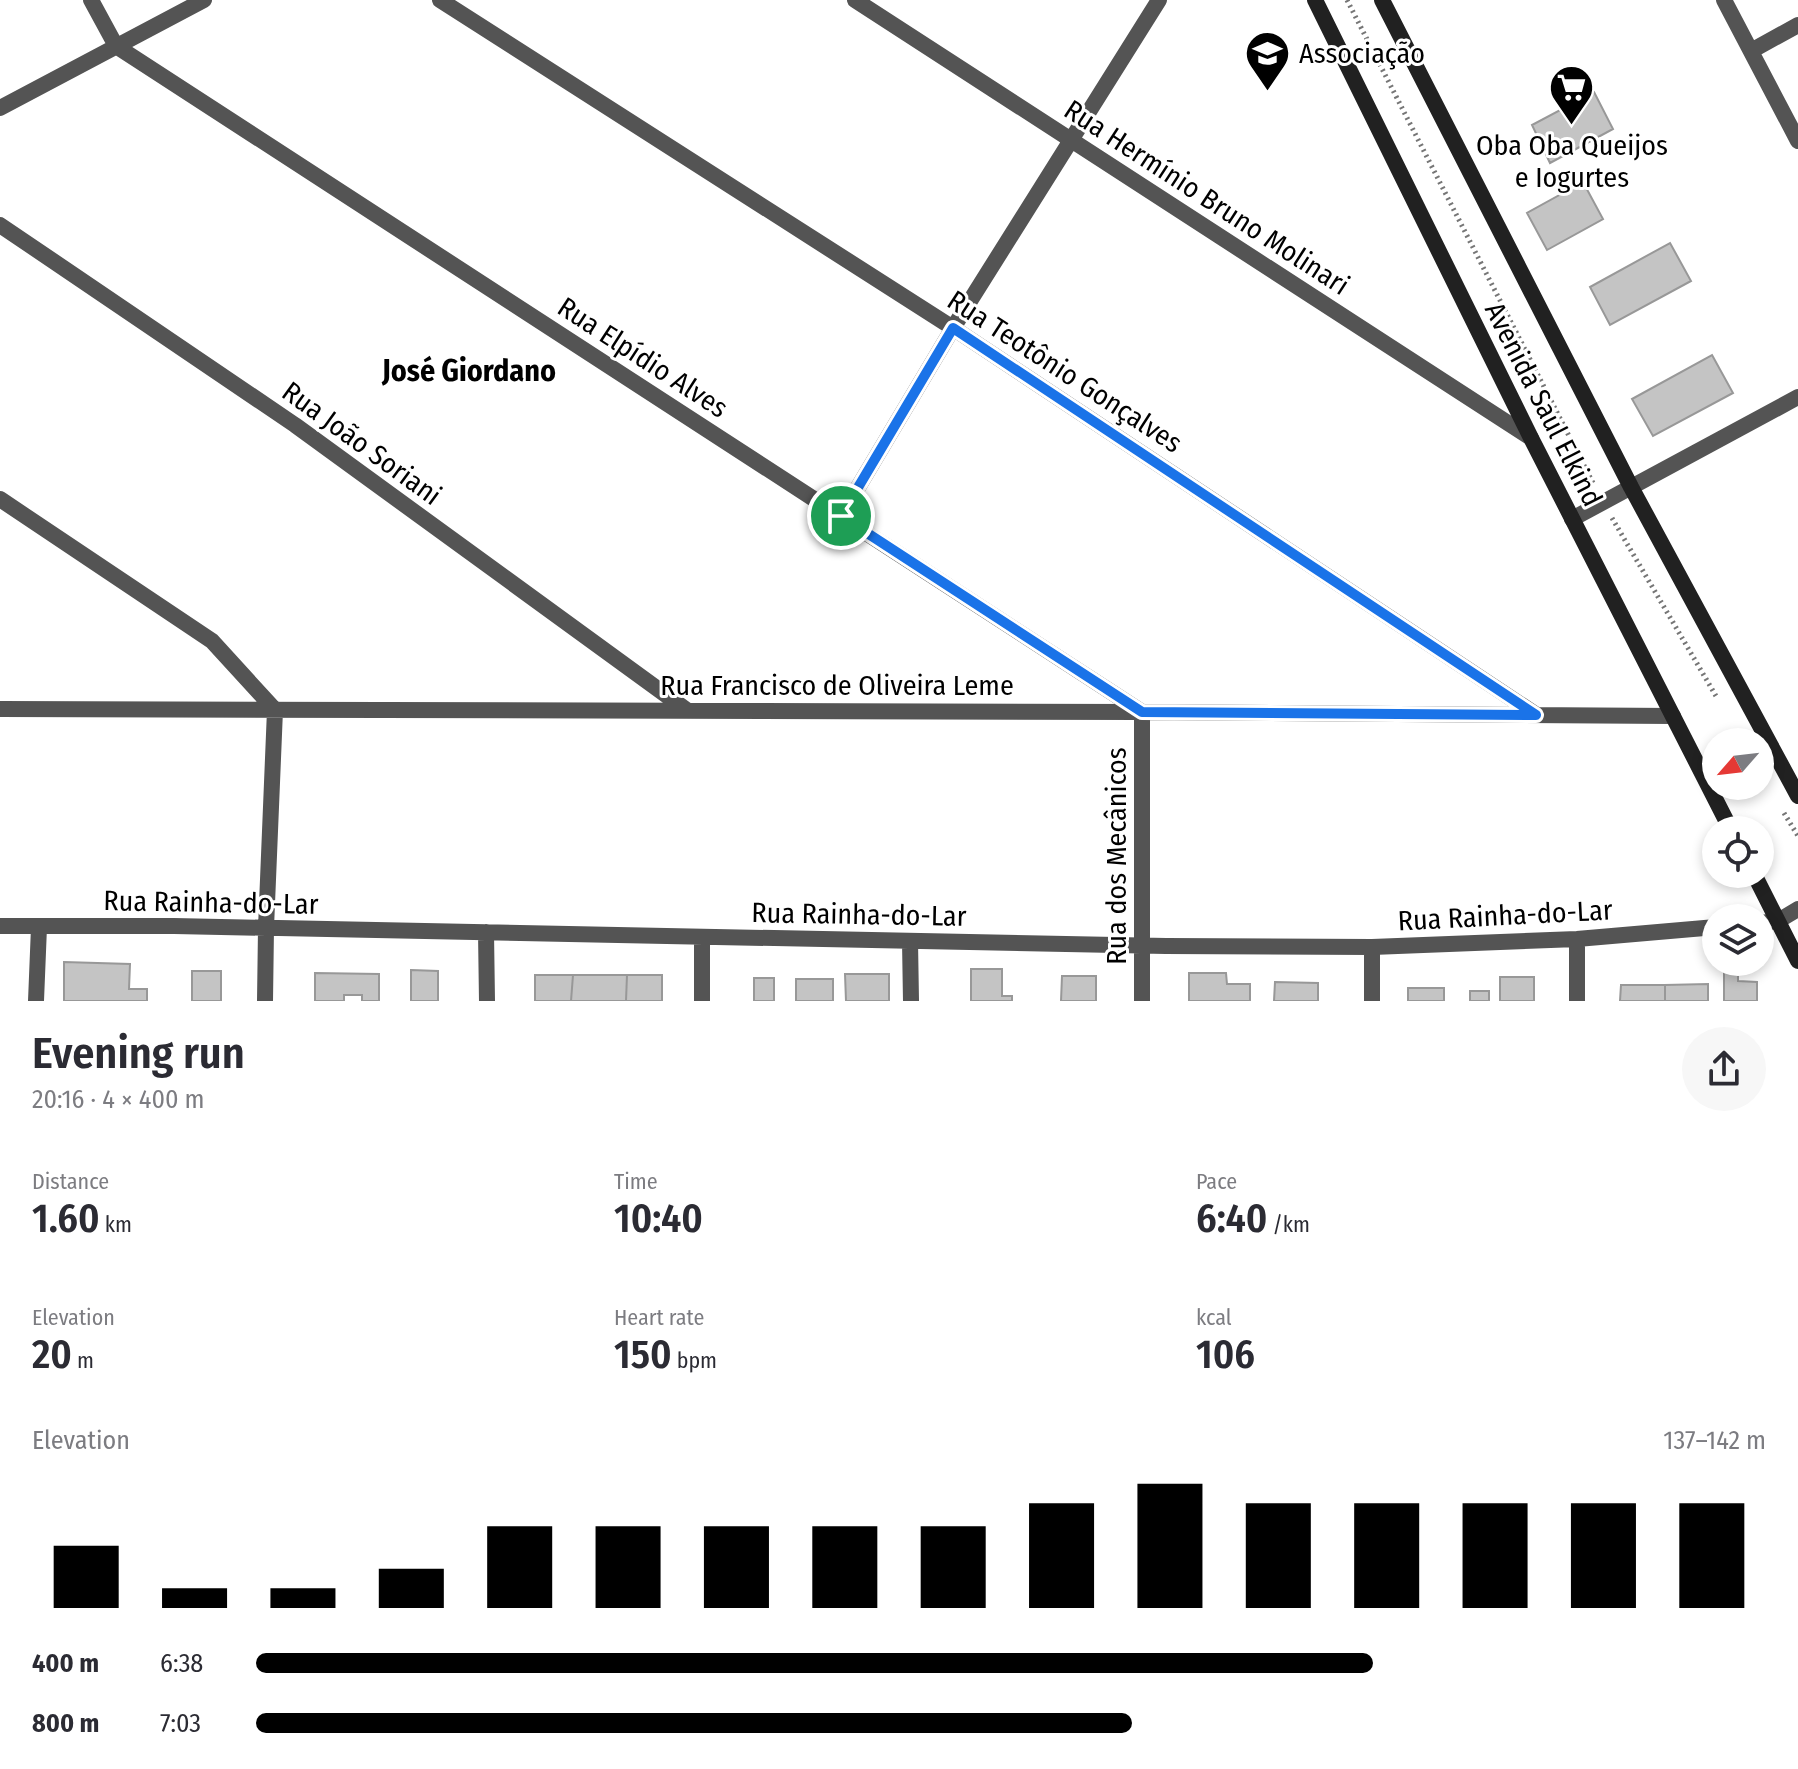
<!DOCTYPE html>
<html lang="en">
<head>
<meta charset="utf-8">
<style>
	:root { --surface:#fff; --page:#f7f7f7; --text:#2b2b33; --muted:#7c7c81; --accent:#000 }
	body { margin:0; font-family:"Fira Sans Condensed",sans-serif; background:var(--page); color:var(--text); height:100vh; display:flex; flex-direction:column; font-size:30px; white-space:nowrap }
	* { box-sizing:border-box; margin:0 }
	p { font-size:26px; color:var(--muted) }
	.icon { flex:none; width:44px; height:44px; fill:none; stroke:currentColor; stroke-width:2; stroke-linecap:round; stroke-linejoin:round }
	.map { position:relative; height:1001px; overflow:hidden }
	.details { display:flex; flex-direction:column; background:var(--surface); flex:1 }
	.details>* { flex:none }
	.needle { width:52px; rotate:242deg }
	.controls { position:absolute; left:1702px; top:728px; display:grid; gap:16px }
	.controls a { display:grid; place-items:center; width:72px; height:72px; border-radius:50%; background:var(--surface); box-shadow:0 4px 12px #0003; font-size:40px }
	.pin { position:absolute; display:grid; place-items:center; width:68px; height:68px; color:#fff; margin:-34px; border:4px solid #fff; border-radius:50%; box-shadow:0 2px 8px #0007 }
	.round { display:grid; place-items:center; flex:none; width:84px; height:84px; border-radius:42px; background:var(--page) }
	.overview { display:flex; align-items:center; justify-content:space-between; height:136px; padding:0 32px }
	h1 { font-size:44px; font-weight:600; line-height:60px }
	.metrics { display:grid; grid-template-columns:repeat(3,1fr); gap:12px; height:136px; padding:8px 32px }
	.metrics div { display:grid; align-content:center }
	.metrics b { font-size:40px; font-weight:600 }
	.metrics small { font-size:22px; font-weight:400 }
	.metrics p { font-size:22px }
	.chart { height:224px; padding:16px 32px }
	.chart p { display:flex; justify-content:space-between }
	.chart svg { width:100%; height:144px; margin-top:8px; stroke:var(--accent); stroke-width:6 }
	ul { padding:0 32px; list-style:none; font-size:26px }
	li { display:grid; grid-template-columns:128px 96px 1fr; align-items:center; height:60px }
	li i { height:20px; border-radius:10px; background:var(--accent) }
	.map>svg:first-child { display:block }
	.building { fill:#c4c4c4; stroke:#989898; stroke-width:2 }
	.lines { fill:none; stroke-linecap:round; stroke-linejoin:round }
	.path { stroke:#767676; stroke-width:5; stroke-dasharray:2 4; stroke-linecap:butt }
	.minor { stroke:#545454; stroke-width:16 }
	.secondary { stroke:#212121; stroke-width:16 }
	.route-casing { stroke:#fff; stroke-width:16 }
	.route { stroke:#1a73e8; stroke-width:10 }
	.labels { text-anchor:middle; stroke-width:6; stroke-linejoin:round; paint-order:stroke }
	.poi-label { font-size:28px; fill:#000; stroke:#fff; text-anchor:start }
	.street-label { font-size:28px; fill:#000; stroke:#fff }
	.neighbourhood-label { font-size:30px; font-weight:bold; fill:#000; stroke:#fff }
</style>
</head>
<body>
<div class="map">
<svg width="1798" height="1001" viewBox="0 0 1798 1001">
	<rect width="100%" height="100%" fill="#fff"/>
	<path class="building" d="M1594 92 1613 129 1550 163 1532 125Z
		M1583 182 1603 219 1547 250 1527 213Z
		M1670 243 1691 281 1610 325 1590 287Z
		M1712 355 1733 393 1653 436 1632 399Z
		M64 962 130 964 129 989H147V1001H64Z
		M1724 964H1738V981L1757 982V1001H1724Z
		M971 969H1002V996H1012V1001H971Z
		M411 970 438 971V1001H411Z
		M192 971H221V1001H192Z
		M315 973 379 974V1001H362V995H344V1001H315Z
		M1189 973H1226L1227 984H1250V1001H1189Z
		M845 974H889V1001H846Z
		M535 975H573L571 1001H535Z
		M573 975H627L626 1001H571Z
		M627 975H662V1001H626Z
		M1062 976H1096V1001H1061Z
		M1500 977H1534V1001H1500Z
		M754 978H774V1001H754Z
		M796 979H833V1001H796Z
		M1275 982 1318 983V1001H1274Z
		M1708 984V1001H1665V985Z
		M1621 985H1665V1001H1620Z
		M1408 988H1444V1001H1408Z
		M1470 991H1489V1001H1470Z"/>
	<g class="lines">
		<path class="path" d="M1347 0 1594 485
			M1612 518 1716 696
			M1784 813 1798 836"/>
		<path class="minor" d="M91 0 116 46 1142 712V1001
			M440 0 953 328 1535 714
			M855 0 1531 438
			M1724 0 1798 141
			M1751 51 1798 25
			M0 108 204 0
			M0 225 295 425 688 711
			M0 499 212 641 275 710 266 928 265 1001
			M841 516 953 328 1159 0
			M1572 519 1798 397
			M0 709 1142 712 1673 716
			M1760 923 1778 921 1798 909
			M0 926H174L1166 946 1372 947 1577 939 1716 927
			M486 932 487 1001
			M702 937V1001
			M1577 939V1001
			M910 941 911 1001
			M36 1001 39 927
			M1372 1001V947"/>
		<path class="secondary" d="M1315 0 1531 438 1731 830
			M1382 0 1631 487 1798 796
			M1754 874 1798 961"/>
	</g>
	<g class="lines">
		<defs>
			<path id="route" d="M953 328 1536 715 1142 712 841 516Z"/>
		</defs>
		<use href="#route" class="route-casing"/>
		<use href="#route" class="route"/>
	</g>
	<defs>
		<symbol id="school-pin" viewBox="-11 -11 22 30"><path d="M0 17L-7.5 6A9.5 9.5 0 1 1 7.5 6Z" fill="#000" stroke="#fff"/><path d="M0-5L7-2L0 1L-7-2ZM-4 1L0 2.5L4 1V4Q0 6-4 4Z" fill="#fff"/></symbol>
		<symbol id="supermarket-pin" viewBox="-11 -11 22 30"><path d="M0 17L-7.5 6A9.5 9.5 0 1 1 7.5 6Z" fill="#000" stroke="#fff"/><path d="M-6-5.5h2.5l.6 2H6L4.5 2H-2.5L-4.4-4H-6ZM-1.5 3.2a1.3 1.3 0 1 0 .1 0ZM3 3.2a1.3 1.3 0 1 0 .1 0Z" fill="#fff"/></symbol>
	</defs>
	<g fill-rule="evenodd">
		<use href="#school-pin" x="1242" y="28" width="51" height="69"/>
		<use href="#supermarket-pin" x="1546" y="62" width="51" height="69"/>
	</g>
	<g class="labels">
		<g class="poi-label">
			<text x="1299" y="63">Associação</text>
			<text x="1572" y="155" text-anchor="middle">Oba Oba Queijos<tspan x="1572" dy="32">e Iogurtes</tspan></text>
		</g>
		<g class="street-label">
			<text transform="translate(1207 197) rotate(33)" y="10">Rua Hermínio Bruno Molinari</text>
			<text transform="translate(643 357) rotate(33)" y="10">Rua Elpídio Alves</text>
			<text transform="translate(1065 371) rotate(33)" y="10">Rua Teotônio Gonçalves</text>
			<text transform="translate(1544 404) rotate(63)" y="10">Avenida Saul Elkind</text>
			<text transform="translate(362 443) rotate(36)" y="10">Rua João Soriani</text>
			<text x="837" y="695">Rua Francisco de Oliveira Leme</text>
			<text transform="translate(1116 856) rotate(-90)" y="10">Rua dos Mecânicos</text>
			<text transform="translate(211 902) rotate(1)" y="10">Rua Rainha-do-Lar</text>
			<text transform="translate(859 914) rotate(1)" y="10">Rua Rainha-do-Lar</text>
			<text transform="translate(1505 915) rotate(-3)" y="10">Rua Rainha-do-Lar</text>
		</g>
		<g class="neighbourhood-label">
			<text x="469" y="381">José Giordano</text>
		</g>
	</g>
</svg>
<div class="controls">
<a><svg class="needle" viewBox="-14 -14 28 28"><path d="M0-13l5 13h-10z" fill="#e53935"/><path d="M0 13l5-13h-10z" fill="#7c7c81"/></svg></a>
<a><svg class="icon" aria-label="locate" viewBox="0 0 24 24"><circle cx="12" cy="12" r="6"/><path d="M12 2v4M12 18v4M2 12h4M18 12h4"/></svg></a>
<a><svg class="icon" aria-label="layers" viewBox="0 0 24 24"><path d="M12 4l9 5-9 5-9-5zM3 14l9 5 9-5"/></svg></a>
</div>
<div class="pin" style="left:841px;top:516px;background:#1e9e55"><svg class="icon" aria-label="arrive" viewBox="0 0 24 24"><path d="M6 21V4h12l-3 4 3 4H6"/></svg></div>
</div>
<section class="details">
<div class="overview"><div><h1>Evening run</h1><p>20:16 · 4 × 400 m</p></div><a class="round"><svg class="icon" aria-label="share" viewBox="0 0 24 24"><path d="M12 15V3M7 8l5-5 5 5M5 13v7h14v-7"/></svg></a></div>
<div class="metrics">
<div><p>Distance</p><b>1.60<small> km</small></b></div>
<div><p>Time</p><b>10:40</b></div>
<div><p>Pace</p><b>6:40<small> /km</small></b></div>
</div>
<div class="metrics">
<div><p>Elevation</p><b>20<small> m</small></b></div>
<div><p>Heart rate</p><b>150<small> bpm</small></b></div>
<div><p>kcal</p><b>106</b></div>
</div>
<div class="chart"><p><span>Elevation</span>137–142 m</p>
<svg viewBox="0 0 160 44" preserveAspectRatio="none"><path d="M5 44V25M15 44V38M25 44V38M35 44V32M45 44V19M55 44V19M65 44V19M75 44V19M85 44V19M95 44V12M105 44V6M115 44V12M125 44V12M135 44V12M145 44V12M155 44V12"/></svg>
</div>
<ul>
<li><b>400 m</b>6:38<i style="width:74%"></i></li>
<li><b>800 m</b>7:03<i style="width:58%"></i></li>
</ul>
</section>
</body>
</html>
